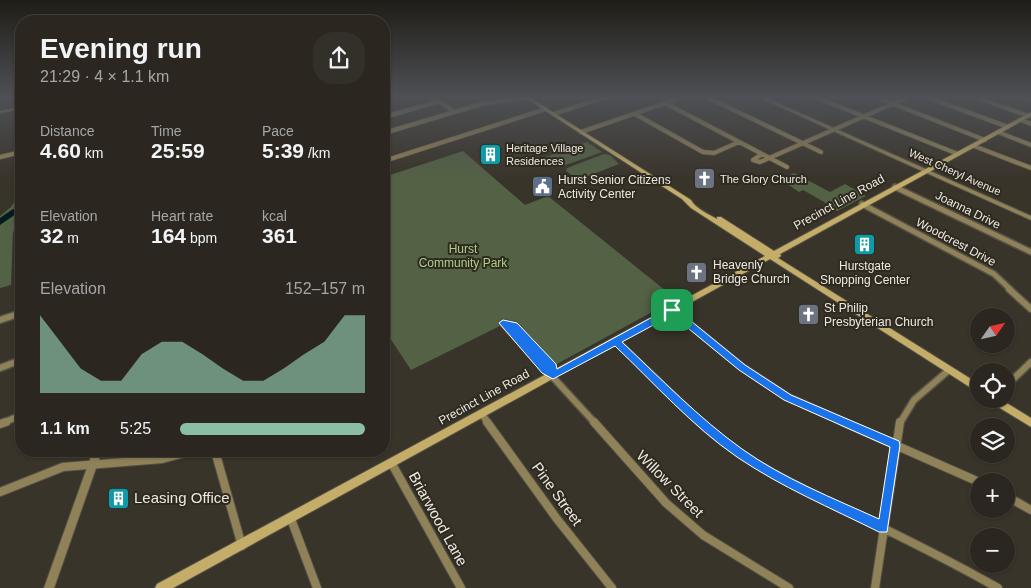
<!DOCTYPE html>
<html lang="en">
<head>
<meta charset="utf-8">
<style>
	:root { --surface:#2b2720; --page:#332f29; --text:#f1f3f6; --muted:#a6a5a5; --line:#47443e; --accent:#8abfa5 }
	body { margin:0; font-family:Helvetica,sans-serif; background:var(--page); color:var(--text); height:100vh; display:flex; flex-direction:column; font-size:19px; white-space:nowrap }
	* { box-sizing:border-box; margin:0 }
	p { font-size:16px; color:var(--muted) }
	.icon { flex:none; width:28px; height:28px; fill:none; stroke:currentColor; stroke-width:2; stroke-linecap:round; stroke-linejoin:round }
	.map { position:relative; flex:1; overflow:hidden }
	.side { position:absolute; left:15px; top:15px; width:375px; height:442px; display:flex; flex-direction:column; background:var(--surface); border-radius:20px; box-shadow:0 1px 4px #0004,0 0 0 1px var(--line) }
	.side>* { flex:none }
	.needle { width:32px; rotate:56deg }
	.controls { position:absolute; left:970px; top:308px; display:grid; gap:10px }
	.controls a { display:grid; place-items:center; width:45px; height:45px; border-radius:50%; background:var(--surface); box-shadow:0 1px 4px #0004,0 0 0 1px var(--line); font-size:25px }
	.pin { position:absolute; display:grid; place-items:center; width:42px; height:42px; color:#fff; margin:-21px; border-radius:10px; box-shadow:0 2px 8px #0006 }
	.round { display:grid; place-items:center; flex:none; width:52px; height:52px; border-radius:20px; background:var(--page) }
	.overview { display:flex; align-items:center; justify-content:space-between; height:85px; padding:0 25px }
	h1 { font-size:28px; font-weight:700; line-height:38px }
	.metrics { display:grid; grid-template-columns:repeat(3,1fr); gap:8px; height:85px; padding:5px 25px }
	.metrics div { display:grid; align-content:center }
	.metrics b { font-size:21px; font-weight:700 }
	.metrics small { font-size:14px; font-weight:400 }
	.metrics p { font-size:14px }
	.chart { height:140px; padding:10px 25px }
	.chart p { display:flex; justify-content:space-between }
	.chart svg { width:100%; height:90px; margin-top:5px; fill:var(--accent); opacity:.7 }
	ul { padding:0 25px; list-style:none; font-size:16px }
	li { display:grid; grid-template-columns:80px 60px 1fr; align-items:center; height:38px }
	li i { height:12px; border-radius:6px; background:var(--accent) }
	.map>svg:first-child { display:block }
	.green { fill:#536145 }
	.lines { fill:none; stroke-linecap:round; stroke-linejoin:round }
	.stream { stroke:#041c1c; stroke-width:2 }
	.river { fill:#041c1c; fill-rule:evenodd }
	.minor-far3-casing { stroke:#565147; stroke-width:5.5 }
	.minor-far2-casing { stroke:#565147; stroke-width:8 }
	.minor-far1-casing { stroke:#565147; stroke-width:9 }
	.minor-casing { stroke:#565147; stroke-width:10 }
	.tertiary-casing { stroke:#565147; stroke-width:2 }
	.secondary-casing { stroke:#565147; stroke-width:2 }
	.minor-far3 { stroke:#908258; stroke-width:4 }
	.minor-far2 { stroke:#908258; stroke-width:5 }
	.minor-far1 { stroke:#908258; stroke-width:6 }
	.minor { stroke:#908258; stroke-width:8 }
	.tertiary { fill:#908258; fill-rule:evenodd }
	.secondary { fill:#c3ad68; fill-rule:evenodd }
	.route { fill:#1a73e8; stroke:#fff; fill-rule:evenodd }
	.labels { text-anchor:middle; stroke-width:4; stroke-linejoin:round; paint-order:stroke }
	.far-poi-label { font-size:11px; fill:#ece9e2; stroke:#2f2a20; text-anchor:start }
	.far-street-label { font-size:11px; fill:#ece9e2; stroke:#2f2a20 }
	.poi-label { font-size:12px; fill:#ece9e2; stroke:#2f2a20; text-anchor:start }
	.street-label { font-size:12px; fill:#ece9e2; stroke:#2f2a20 }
	.park-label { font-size:12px; fill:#acd086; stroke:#2f2a20 }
	.near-street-label { font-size:15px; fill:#ece9e2; stroke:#2f2a20 }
	.near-poi-label { font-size:15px; fill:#ece9e2; stroke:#2f2a20; text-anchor:start }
</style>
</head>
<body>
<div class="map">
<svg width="1031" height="588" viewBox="0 0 1031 588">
	<rect width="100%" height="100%" fill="#39342a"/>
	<path class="green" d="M587 142 602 152 560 167 546 157Z
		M463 151 525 205 548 196 676 299 555 365 512 320 411 370 384 329V177Z
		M604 154 610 155 619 164 581 179 576 178 566 171 567 168Z
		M794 173 830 192 845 184 866 196 837 211 831 208 833 207 803 190 799 192 780 179Z
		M21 191V222L13 232 11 285 0 288V216L11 207Z"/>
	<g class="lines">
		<path class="stream" d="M13 212 21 205"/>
		<path class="river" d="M13 209 17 212 16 214 0 225V218Z"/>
		<defs>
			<path id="minor-far3" d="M434 97 454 112
				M707 97 821 152
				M815 97 958 154
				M876 97 985 140
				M927 97 1008 127
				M976 97 1029 116
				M1025 97 1031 99
				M665 103 787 167
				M553 114 606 97
				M635 114 703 152 714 153 739 142
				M384 117 440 101
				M1021 120 1031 124
				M581 132 683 97
				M998 132 1031 145
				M384 133 481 104 529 97
				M974 146 1031 168
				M762 154 753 160 760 162 908 97
				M0 157 21 152
				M384 161 546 109"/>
			<path id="minor-far2" d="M895 187 1031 252
				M862 204 994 274 1011 290"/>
			<path id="minor-far1" d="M1009 289 1031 309
				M672 310 742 367 788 397 846 423
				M0 320 21 313
				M503 323 595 423
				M503 323 514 325 552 367 553 375
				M616 341 702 423
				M0 368 21 360
				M1006 386 1031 362
				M482 414 488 423
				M3 423 21 415
				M900 423 914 400 949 370"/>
			<path id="minor" d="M487 422 557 519 612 588
				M594 422 666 503 703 535 789 588
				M700 422C745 464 802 488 856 515 904 538 952 562 998 588
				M843 422 979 482
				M0 424 6 422
				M215 451 242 546
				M392 464 461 588
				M0 492 63 467 162 459 192 451
				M1006 496 1031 510
				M291 519 317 588
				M875 588 900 422"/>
			<path id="tertiary" d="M758 97H764L1031 216V220Z
				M21 107V109L0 113V111Z
				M93 451H102L54 588H44Z"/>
			<path id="secondary" d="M524 97H529L691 200C695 208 708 214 717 219V217H721L774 251 1031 112V116L780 254 781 256 778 258 979 384V393L770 259 173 588H155L157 584 765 256 691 208 682 199Z
				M989 399H1000L1031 418V427L990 402Z"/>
		</defs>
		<use href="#minor-far3" class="minor-far3-casing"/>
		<use href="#minor-far2" class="minor-far2-casing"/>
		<use href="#minor-far1" class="minor-far1-casing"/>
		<use href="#minor" class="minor-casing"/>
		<use href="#tertiary" class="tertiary-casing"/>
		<use href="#secondary" class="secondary-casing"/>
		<use href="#minor-far3" class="minor-far3"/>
		<use href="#minor-far2" class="minor-far2"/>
		<use href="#minor-far1" class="minor-far1"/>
		<use href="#minor" class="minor"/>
		<use href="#tertiary" class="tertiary"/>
		<use href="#secondary" class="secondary"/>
	</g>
	<linearGradient id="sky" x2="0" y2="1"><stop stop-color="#1f1d17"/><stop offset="0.54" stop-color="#4e5055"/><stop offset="1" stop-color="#4e5055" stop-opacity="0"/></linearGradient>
	<rect width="1031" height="179" fill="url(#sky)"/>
	<path class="route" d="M669 308H675L745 365 791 395 899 441 900 445 887 532H879C831 508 781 487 737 457 692 426 654 383 615 346L553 379 542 373 499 323 503 320 517 323 556 364 557 369ZM672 315 739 370 784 400 890 447 879 519C833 498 784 479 742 449 699 418 661 379 622 342Z"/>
	<defs>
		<symbol id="building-square" viewBox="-11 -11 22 22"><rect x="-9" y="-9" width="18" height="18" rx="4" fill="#0f9aa8" stroke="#2f2a20"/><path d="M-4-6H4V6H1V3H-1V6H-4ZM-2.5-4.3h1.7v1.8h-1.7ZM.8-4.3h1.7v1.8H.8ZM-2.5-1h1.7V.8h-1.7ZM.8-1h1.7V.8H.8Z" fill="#fff"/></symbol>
		<symbol id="church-square" viewBox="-11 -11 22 22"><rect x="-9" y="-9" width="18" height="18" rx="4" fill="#6b7280" stroke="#2f2a20"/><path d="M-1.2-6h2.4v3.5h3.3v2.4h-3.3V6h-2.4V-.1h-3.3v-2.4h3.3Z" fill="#fff"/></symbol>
		<symbol id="civic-square" viewBox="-11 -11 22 22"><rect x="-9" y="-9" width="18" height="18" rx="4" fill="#5c6f8a" stroke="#2f2a20"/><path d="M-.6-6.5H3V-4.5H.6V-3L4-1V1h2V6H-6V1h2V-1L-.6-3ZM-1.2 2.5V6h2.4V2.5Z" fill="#fff"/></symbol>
	</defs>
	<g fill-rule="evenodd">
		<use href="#building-square" x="478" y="142" width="25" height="25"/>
		<use href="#church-square" x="692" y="166" width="25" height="25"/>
		<use href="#civic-square" x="530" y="174" width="25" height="25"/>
		<use href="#building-square" x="852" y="232" width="25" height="25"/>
		<use href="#church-square" x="684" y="260" width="25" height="25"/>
		<use href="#church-square" x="796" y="302" width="25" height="25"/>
		<use href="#building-square" x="106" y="486" width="25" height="25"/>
	</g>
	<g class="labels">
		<g class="far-poi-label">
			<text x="506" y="152">Heritage Village<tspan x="506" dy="13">Residences</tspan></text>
			<text x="720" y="183">The Glory Church</text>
		</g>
		<g class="far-street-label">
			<text transform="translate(955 172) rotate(24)" y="4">West Cheryl Avenue</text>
		</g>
		<g class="poi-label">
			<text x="558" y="184">Hurst Senior Citizens<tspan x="558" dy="14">Activity Center</tspan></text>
			<text x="713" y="269">Heavenly<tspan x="713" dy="14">Bridge Church</tspan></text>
			<text x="865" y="270" text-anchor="middle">Hurstgate<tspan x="865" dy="14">Shopping Center</tspan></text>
			<text x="824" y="312">St Philip<tspan x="824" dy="14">Presbyterian Church</tspan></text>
		</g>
		<g class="street-label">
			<text transform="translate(839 202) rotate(-29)" y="4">Precinct Line Road</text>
			<text transform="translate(968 210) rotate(26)" y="4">Joanna Drive</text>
			<text transform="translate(956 242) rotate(28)" y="4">Woodcrest Drive</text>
			<text transform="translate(484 397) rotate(-29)" y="4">Precinct Line Road</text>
		</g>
		<g class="park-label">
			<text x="463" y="253">Hurst<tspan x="463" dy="14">Community Park</tspan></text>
		</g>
		<g class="near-street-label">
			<text transform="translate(670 484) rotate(45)" y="5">Willow Street</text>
			<text transform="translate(557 494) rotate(54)" y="5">Pine Street</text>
			<text transform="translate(438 519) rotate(61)" y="5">Briarwood Lane</text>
		</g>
		<g class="near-poi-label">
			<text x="134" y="503">Leasing Office</text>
		</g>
	</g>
</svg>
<div class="controls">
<a><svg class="needle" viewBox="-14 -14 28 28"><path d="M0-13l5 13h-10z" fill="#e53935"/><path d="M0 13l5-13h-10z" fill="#a6a5a5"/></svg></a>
<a><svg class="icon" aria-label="locate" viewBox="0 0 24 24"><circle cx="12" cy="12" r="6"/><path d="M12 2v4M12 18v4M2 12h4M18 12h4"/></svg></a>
<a><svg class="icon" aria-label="layers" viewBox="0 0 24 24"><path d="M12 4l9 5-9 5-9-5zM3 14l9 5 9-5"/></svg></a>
<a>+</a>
<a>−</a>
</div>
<div class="pin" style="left:672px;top:310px;background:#1e9e55"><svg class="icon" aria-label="arrive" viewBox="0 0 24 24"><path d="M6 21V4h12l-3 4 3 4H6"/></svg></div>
<section class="side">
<div class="overview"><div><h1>Evening run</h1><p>21:29 · 4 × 1.1 km</p></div><a class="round"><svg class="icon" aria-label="share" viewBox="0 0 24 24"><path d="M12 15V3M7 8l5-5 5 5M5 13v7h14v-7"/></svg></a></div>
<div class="metrics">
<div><p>Distance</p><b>4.60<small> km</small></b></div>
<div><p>Time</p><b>25:59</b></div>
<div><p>Pace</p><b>5:39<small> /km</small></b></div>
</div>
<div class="metrics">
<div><p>Elevation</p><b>32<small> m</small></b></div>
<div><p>Heart rate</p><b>164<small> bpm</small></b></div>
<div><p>kcal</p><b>361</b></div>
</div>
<div class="chart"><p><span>Elevation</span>152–157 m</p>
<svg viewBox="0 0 160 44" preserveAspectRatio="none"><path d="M0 44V6L10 19L20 32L30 38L40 38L50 25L60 19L70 19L80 25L90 32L100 38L110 38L120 32L130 25L140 19L150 6L160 6V44z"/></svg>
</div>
<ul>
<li><b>1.1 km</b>5:25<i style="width:100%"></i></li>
</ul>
</section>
</div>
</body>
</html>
